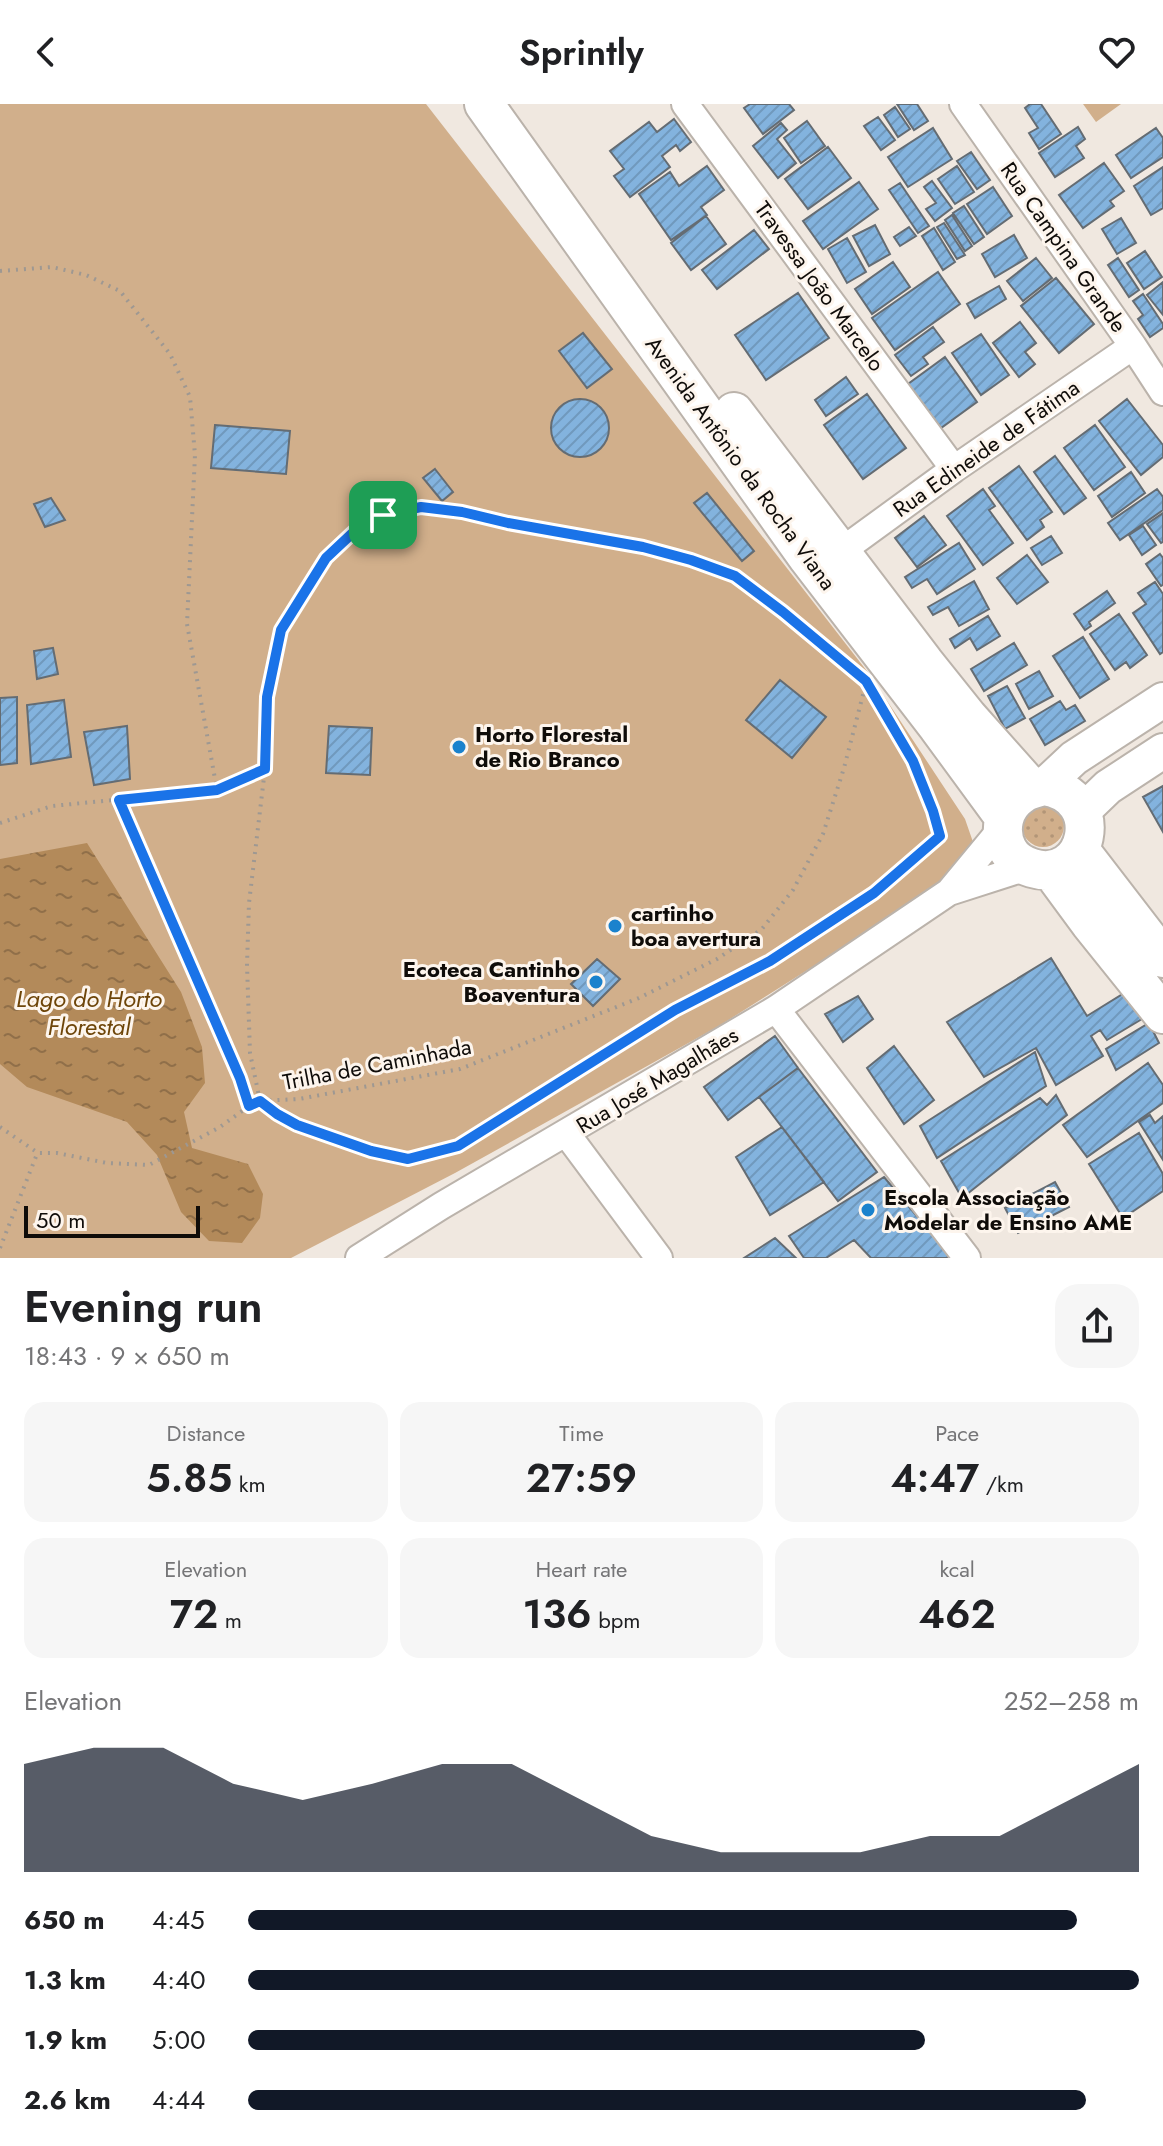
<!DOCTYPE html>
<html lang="en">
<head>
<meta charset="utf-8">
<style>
	:root { --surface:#fff; --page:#f6f6f6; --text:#202124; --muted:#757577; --accent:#111827 }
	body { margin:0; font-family:Jost,sans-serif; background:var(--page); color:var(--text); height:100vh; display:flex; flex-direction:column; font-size:30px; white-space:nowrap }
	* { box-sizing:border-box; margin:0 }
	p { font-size:26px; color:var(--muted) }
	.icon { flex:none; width:44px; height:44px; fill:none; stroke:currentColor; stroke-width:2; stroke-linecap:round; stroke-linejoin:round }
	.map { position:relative; height:1154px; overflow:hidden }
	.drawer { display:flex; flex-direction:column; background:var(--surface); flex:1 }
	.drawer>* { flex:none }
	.scale { position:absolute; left:24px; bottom:20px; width:176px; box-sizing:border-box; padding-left:8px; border:4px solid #0f0c09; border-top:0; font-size:22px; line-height:28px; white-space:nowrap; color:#0f0c09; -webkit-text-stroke:6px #fdf5ed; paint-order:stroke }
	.pin { position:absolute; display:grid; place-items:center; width:68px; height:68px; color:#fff; margin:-34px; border-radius:16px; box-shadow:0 4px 12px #0006 }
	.round { display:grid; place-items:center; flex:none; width:84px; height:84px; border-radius:24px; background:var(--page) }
	.headline { display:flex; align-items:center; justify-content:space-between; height:136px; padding:0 24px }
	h1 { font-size:44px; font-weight:600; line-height:60px }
	.metrics { display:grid; grid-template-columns:repeat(3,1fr); gap:12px; height:136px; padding:8px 24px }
	.metrics div { display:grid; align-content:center; border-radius:20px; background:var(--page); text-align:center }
	.metrics b { font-size:40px; font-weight:600 }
	.metrics small { font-size:22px; font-weight:400 }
	.metrics p { font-size:22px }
	.chart { height:224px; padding:16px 24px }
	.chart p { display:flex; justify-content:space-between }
	.chart svg { width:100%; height:144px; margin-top:8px; fill:var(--accent); opacity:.7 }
	ul { padding:0 24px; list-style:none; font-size:26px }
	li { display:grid; grid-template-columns:128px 96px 1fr; align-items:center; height:60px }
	li i { height:20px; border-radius:10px; background:var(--accent) }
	header { display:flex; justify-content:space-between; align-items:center; height:104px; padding:0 24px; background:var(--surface); font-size:36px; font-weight:600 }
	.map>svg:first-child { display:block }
	.grass { fill:url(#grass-dots) }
	.park { fill:#d1af8b }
	.water { fill:url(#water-ripples) }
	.building { fill:url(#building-hatch); stroke:#646c73; stroke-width:2 }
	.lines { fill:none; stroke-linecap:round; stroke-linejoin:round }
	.minor-casing { stroke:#bbb3ab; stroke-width:30 }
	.tertiary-casing { stroke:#bbb3ab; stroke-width:38 }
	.secondary-casing { stroke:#bbb3ab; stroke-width:42 }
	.path { stroke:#9e9892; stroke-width:4; stroke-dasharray:2 6; stroke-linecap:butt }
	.minor { stroke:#fff; stroke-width:26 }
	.tertiary { stroke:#fff; stroke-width:34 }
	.secondary { stroke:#fff; stroke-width:38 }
	.route-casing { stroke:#fff; stroke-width:16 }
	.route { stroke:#1a73e8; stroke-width:10 }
	.poi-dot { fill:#1a82cd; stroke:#fdf5ed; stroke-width:3 }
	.labels { text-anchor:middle; stroke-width:6; stroke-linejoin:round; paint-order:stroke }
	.street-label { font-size:22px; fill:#0f0c09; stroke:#fdf5ed }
	.poi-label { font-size:22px; font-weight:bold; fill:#0f0c09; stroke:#fdf5ed; text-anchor:start }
	.water-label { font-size:24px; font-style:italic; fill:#6e4509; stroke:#fdf5ed }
</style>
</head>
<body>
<header><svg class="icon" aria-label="back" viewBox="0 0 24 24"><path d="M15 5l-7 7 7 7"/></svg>Sprintly<svg class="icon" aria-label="heart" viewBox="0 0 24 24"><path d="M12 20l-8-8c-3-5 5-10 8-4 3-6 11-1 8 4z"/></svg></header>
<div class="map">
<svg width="1163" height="1154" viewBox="0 0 1163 1154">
	<defs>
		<pattern id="grass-dots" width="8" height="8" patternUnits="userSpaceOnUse" patternTransform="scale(2)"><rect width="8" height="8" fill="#d1af8b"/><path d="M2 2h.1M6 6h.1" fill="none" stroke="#b29577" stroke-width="1.8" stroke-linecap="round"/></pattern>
		<pattern id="water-ripples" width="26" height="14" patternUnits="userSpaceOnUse" patternTransform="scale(2)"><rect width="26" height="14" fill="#b38a5a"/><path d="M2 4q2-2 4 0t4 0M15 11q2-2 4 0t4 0" fill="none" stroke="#906f49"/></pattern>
		<pattern id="building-hatch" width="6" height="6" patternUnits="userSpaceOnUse" patternTransform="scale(2)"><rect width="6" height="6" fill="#83b3de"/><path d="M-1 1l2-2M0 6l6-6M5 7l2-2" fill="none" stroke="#7099bd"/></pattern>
	</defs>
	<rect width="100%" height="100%" fill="#f0e8e0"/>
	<path class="grass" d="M1022 722a21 21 0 1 1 42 0a21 21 0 1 1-42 0Z"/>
	<path class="park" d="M0 0H426L870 571 965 715 973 738 967 760 931 788 719 922 455 1069 291 1154H0Z
		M1083 0H1121L1096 18Z"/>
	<path class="water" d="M87 739 181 888 202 943 205 979 184 1008 192 1044 248 1060 263 1090 260 1114 242 1139 209 1137 181 1108 157 1051 127 1018 27 983 0 960V755Z"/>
	<path class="building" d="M750 0H789L794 6 763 30 744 4Z
		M897 0H917L928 17 914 26Z
		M1030 0H1041L1061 30 1039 45 1029 29 1038 24 1025 4Z
		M895 3 910 25 898 33 884 11Z
		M878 13 895 36 881 46 864 22Z
		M674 15 691 38 680 47 676 41 662 52 670 63 630 93 614 72 624 65 610 47 649 18 657 28Z
		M807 17 825 42 801 59 784 34Z
		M781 19 787 26 777 35 796 59 778 74 753 42Z
		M1078 23 1085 35 1076 42 1084 54 1055 73 1039 49Z
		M933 24 952 55 908 83 888 53Z
		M1156 24 1163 34V53L1131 74 1116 51Z
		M828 43 851 74 808 105 785 75Z
		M971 48 990 76 977 85 957 57Z
		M1104 59 1124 87 1110 97 1114 102 1083 124 1059 91Z
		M707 62 724 86 701 103 707 111 671 136 639 90 670 68 679 82Z
		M957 62 974 88 955 100 938 75Z
		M1163 63V104L1151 111 1134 82Z
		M932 77 952 104 935 117 926 105 936 99 924 83Z
		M859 78 878 105 823 145 803 117Z
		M900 79 929 122 918 129 889 86Z
		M993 83 1012 112 987 130 967 100Z
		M964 102 984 133 974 140 953 109Z
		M952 111 972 142 965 147 945 116Z
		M706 112 726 140 691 166 671 139Z
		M1121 114 1136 139 1117 150 1102 125Z
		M944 119 965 151 957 155 937 123Z
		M875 121 890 150 869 162 853 132Z
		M909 123 916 132 900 142 894 133Z
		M934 124 955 158 943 166 922 132Z
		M754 126 769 145 717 185 702 166Z
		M1014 131 1027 154 995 173 982 150Z
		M847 134 866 168 847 179 828 145Z
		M1145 147 1162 173 1144 185 1127 159Z
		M1036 154 1052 174 1023 197 1007 177Z
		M1118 154 1139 186 1129 193 1108 161Z
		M893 158 910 183 872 210 855 185Z
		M938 168 960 200 895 246 872 214Z
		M1056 174 1094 220 1059 249 1021 202Z
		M1163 178V211L1147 191Z
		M999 182 1006 195 975 214 967 200Z
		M798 189 829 234 766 276 735 231Z
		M1143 190 1163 220V224L1150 233 1138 215 1143 211 1133 197Z
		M1020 218 1036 239 1025 248 1035 260 1019 273 993 239Z
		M933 223 944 238 923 253 928 260 911 272 895 251Z
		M583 229 612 265 587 284 559 247Z
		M981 230 1009 271 981 291 952 249Z
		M945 253 977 298 941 324 908 280Z
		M846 273 858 290 826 312 815 296Z
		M867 290 906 344 863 375 824 321Z
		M1127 295 1163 341V353L1141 371 1099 317Z
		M551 324a29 29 0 1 1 58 0a29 29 0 1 1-58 0Z
		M215 321 290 327 286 370 211 364Z
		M1095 321 1125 363 1094 386 1064 344Z
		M1055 352 1086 394 1064 410 1034 368Z
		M1019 362 1052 408 1040 416 1044 423 1027 436 989 384Z
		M435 365 453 388 442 397 423 374Z
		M1131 368 1145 389 1112 413 1098 392Z
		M983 385 995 402 989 406 1013 439 983 461 947 412Z
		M1157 385 1163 393V406L1120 436 1108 419Z
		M707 389 754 447 742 457 694 399Z
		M51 394 65 416 45 423 34 400Z
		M1163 409V438L1161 439 1147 420Z
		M924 412 946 441 917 463 895 434Z
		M1143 422 1156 441 1142 451 1129 431Z
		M1051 432 1062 449 1042 461 1031 444Z
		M959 439 975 465 937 490 927 475 912 484 905 473Z
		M1160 450 1163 454V481L1161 482 1146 460Z
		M1027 451 1048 478 1017 500 997 474Z
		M974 477 989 505 959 522 948 503 933 511 928 503Z
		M1155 478 1163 490V548L1160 550 1133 509 1146 500 1138 489Z
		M1107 487 1115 499 1089 518 1091 522 1085 526 1074 510Z
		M1119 510 1147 551 1130 564 1126 558 1115 566 1090 530Z
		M988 512 1000 532 977 546 970 534 955 544 950 535Z
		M1083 533 1109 575 1080 594 1053 552Z
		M1014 539 1027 561 984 587 971 565Z
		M53 544 58 570 37 575 34 547Z
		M1039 567 1053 592 1029 605 1016 580Z
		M780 576 826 613 792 654 746 616Z
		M1007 582 1025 614 1005 625 988 592Z
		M17 593V659L0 661V594Z
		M64 596 71 653 31 660 27 601Z
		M1060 597 1066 606 1075 601 1085 617 1045 641 1030 615Z
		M127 622 130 675 94 681 84 628Z
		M329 622 372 624 370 671 326 669Z
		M1163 682V728L1143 693Z
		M1051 854 1087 912 1126 888 1142 915 1107 936 1100 926 1091 932 1103 952 1056 981 1036 944 984 973 947 918Z
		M597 855 620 875 593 902 571 880Z
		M858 892 873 915 843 938 825 910Z
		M1149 919 1159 939 1116 966 1106 945Z
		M775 932 798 964 728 1016 704 983Z
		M894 942 934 996 904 1020 867 964Z
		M1035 948 1046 982 937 1054 920 1022Z
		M1148 959 1163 981V999L1087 1053 1063 1021Z
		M798 964 877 1068 838 1097 759 993Z
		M1056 991 1067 1011 962 1094 941 1057 1040 994 1047 1001Z
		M1150 1011 1155 1019 1163 1012V1056L1139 1018Z
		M782 1023 824 1078 770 1111 736 1053Z
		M1139 1029 1163 1070V1087L1123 1114 1089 1060Z
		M884 1073 952 1154H871L854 1136 826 1154H804L789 1132Z
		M1055 1078 1069 1103 1018 1129 1005 1104Z
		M775 1134 796 1154H744Z"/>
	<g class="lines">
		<defs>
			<path id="minor" d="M685 0 954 365
				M963 0 1133 242 1163 288
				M840 448 954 365 1133 242
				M949 788 1002 724
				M776 905 967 1154
				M566 1029 659 1154
				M359 1154 441 1102 776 905 949 788 1027 763"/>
			<path id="tertiary" d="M1044 682 1074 654 1163 596
				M1082 708 1108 683 1163 647"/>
			<path id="secondary" d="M484 0 808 454 938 623 1004 713
				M734 308 924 558 968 613 1032 685
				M1044 682C1110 692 1088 781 1032 764 1022 761 1013 755 1008 746 998 727 1003 703 1021 691 1027 686 1036 684 1044 682Z
				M1080 746 1163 854
				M1051 766 1090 819 1163 910"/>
		</defs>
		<use href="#minor" class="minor-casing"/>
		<use href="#tertiary" class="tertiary-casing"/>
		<use href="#secondary" class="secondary-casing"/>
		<path class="path" d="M0 167 52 163 86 171 120 187 170 250 190 293 195 351 187 520 217 686
			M855 568 783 508 735 472 691 456 643 443 508 419 462 408 421 403 383 411 359 423 326 454 281 526 267 593 265 665 249 799 247 861 250 949 260 997 277 1010 297 1021 371 1047 408 1055 458 1042 675 906 770 857 874 789 940 732C927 685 906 644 881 602
			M119 696 240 974 249 1002
			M0 719 52 702 217 686 265 665
			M0 1023 38 1049H57L107 1059 149 1061 220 1023 249 1002 260 997 299 995 460 965 639 894 717 855 762 825 793 786 823 730 844 664 866 579
			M0 1144 37 1050"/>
		<use href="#minor" class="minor"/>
		<use href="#tertiary" class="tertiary"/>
		<use href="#secondary" class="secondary"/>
	</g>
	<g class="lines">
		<defs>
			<path id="route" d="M421 403 462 408 508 419 643 443 691 456 735 472 783 508 866 577 913 657 933 707 940 732 874 789 770 857 675 906 458 1042 408 1055 371 1047 297 1021 277 1010 260 997 249 1002 240 974 119 696 217 686 265 665 267 593 281 526 326 454 359 423 383 411Z"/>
		</defs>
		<use href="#route" class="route-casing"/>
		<use href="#route" class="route"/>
	</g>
	<g class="poi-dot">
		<circle cx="459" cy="643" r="8"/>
		<circle cx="615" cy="822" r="8"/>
		<circle cx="596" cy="878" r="8"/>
		<circle cx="868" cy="1106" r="8"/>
	</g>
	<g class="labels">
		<g class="street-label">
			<text transform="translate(1064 143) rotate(55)" y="8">Rua Campina Grande</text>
			<text transform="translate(820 182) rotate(54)" y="8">Travessa João Marcelo</text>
			<text transform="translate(986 344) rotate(-35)" y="8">Rua Edineide de Fátima</text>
			<text transform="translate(741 359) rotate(54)" y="8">Avenida Antônio da Rocha Viana</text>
			<text transform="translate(377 960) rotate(-11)" y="8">Trilha de Caminhada</text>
			<text transform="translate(657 976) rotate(-31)" y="8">Rua José Magalhães</text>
		</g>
		<g class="poi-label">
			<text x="475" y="638">Horto Florestal<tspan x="475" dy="25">de Rio Branco</tspan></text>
			<text x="631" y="817">cartinho<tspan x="631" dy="25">boa avertura</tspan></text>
			<text x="580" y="873" text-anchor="end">Ecoteca Cantinho<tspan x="580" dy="25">Boaventura</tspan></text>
			<text x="884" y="1101">Escola Associação<tspan x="884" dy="25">Modelar de Ensino AME</tspan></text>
		</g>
		<g class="water-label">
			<text x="89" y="903">Lago do Horto<tspan x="89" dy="28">Florestal</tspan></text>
		</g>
	</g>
</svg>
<div class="scale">50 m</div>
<div class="pin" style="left:383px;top:411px;background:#1e9e55"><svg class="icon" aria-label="arrive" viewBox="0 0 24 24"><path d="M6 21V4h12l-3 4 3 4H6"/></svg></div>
</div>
<section class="drawer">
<div class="headline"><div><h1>Evening run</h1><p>18:43 · 9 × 650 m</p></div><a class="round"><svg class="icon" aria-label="share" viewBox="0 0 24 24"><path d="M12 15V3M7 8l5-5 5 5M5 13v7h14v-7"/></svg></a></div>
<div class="metrics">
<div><p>Distance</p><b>5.85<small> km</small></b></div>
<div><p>Time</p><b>27:59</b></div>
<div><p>Pace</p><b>4:47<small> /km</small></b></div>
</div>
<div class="metrics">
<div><p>Elevation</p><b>72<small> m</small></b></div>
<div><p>Heart rate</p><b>136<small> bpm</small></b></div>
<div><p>kcal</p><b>462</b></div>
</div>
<div class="chart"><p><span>Elevation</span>252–258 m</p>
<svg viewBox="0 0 160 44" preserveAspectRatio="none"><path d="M0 44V11L10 6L20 6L30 17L40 22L50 17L60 11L70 11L80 22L90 33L100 38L110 38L120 38L130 33L140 33L150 22L160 11V44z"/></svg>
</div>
<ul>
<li><b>650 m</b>4:45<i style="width:93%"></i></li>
<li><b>1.3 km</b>4:40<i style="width:100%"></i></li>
<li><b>1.9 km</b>5:00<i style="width:76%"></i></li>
<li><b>2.6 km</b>4:44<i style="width:94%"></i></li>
</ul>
</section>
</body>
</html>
